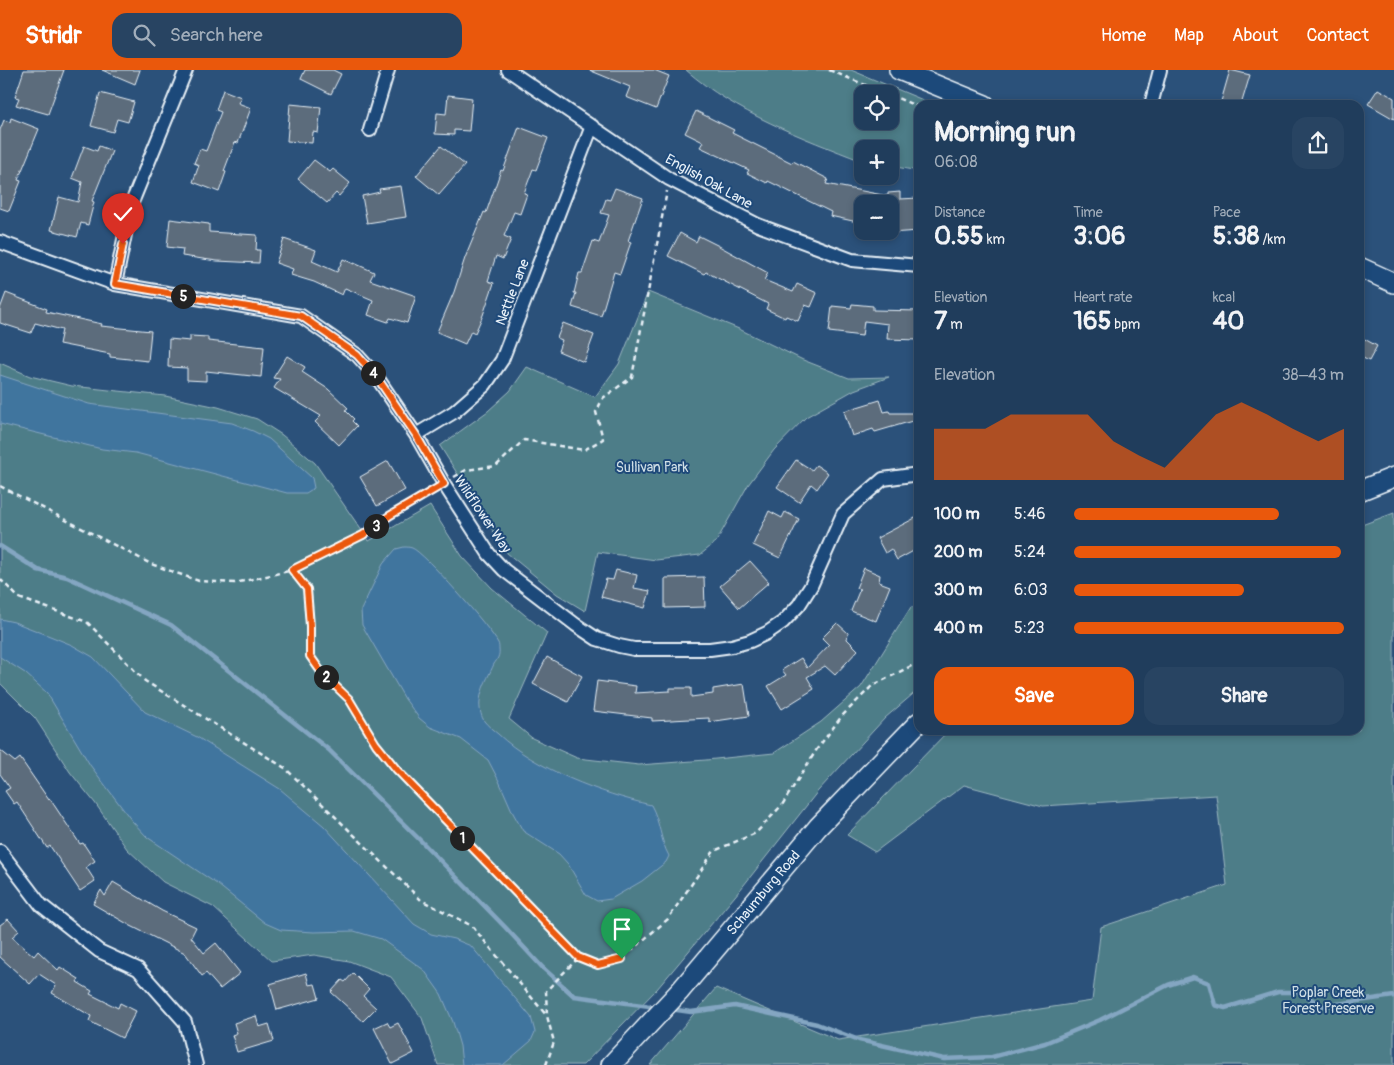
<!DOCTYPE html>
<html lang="en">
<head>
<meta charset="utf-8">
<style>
	:root { --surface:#203d5c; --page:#284462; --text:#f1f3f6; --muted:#a2aebb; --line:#3d5672; --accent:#ea580c }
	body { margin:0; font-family:Pangolin,sans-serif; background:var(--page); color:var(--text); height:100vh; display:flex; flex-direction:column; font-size:19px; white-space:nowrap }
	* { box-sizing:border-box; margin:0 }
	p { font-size:16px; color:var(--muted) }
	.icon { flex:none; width:28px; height:28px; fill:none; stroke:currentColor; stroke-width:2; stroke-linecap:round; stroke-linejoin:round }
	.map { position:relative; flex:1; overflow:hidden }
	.sheet { position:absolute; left:914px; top:30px; width:450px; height:635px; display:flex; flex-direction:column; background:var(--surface); border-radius:15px; box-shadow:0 2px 8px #0003,0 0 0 1px var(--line) }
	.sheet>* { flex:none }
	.buttons { position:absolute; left:854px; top:15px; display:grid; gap:10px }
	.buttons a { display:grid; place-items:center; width:45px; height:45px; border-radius:10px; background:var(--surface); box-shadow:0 2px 8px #0003,0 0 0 1px var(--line); font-size:25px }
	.pin { position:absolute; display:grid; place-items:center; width:42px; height:42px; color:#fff; margin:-51px -21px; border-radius:50% 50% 50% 0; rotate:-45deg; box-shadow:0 0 5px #0007 }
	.pin .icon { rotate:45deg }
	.km { position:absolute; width:25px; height:25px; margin:-12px; border-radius:50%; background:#222; color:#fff; font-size:14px; line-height:25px; text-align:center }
	.round { display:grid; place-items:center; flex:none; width:52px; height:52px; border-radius:15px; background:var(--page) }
	.summary { display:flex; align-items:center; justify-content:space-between; height:85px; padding:0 20px }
	h1 { font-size:28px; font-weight:700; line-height:38px }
	.figures { display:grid; grid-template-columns:repeat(3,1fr); gap:8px; height:85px; padding:5px 20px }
	.figures div { display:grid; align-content:center }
	.figures b { font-size:25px; font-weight:700 }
	.figures small { font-size:14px; font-weight:400 }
	.figures p { font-size:14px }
	.chart { height:140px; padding:10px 20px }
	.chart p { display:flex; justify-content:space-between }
	.chart svg { width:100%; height:90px; margin-top:5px; fill:var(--accent); opacity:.7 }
	.action { display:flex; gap:10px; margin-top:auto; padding:10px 20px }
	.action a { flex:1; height:58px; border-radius:15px; background:var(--accent); color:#fff; font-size:20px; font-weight:700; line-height:58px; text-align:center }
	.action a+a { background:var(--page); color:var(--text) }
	ul { padding:0 20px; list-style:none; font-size:16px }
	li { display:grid; grid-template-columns:80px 60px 1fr; align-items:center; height:38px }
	li i { height:12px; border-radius:6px; background:var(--accent) }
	header { display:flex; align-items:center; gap:30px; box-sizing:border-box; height:70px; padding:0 25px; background:var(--accent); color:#fff }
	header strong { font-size:24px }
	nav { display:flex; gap:28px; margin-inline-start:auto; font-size:18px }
	.search { width:350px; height:45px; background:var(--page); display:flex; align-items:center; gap:12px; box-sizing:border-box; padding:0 18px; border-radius:15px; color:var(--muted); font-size:19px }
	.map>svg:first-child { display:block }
	.green { fill:#4e7d88; stroke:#9bb7c0; fill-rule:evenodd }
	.water { fill:#41749e; stroke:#84a6c2 }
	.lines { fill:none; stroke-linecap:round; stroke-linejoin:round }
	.stream { stroke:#84a6c2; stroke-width:4.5 }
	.building { fill:#5c6c7c; stroke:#e8f1f8 }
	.street-casing { stroke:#e8f1f8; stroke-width:16 }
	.secondary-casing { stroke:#e8f1f8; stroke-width:22 }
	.path { stroke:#e8f1f8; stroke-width:2.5; stroke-dasharray:5 4; stroke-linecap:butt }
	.street { stroke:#1f4a7a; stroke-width:12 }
	.secondary { stroke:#1f4a7a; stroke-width:19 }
	.route-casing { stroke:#fff; stroke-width:10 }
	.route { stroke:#ea580c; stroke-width:6 }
	.labels { text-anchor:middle; stroke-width:4; stroke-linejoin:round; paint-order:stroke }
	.street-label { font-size:14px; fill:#e8f1f8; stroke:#1f4a7a }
	.park-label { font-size:14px; fill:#d1e0e7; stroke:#1f4a7a }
</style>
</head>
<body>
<header>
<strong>Stridr</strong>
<div class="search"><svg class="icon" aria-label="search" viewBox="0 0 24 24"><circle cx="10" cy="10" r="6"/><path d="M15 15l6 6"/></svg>Search here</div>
<nav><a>Home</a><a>Map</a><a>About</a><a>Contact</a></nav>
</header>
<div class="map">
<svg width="1394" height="995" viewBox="0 0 1394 995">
	<rect width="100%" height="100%" fill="#2b517a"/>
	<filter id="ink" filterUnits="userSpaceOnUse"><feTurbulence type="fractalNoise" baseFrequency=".02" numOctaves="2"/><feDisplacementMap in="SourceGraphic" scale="10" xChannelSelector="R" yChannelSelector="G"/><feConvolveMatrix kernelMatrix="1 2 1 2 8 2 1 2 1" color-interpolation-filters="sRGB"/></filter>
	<g filter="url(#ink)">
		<path class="green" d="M686 0H851L935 35H919V101L890 96V79H862V91C803 68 735 43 686 0ZM862 24H890V51H862Z
			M648 222 739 259 803 290 849 308 889 307 854 320 806 347 774 380 748 415 716 472 700 485 656 490 598 482 585 541 557 524 507 483 440 376 488 341 510 321 527 297 595 327 619 294Z
			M0 293 30 306 72 316 165 326 218 337 257 349 282 365 315 393 369 471 430 436 462 486 492 518 547 563 509 649 532 668 577 688 639 695 706 690 774 683 821 652 861 617 911 537H919V619L885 648 818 721 740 820 657 919 583 995H438L422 948 391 907 349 891 314 885 272 891 213 837 163 812 127 779 95 733 70 702 35 648 0 613Z
			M1394 443V995H650L716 918 838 970 1092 931 1101 857 1227 815 1216 725 1043 736 964 715 875 782 847 765 949 660H1359V456Z"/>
		<path class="water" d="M0 305 89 334 232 353 253 361 269 369 312 408 314 418 306 423H287L136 383 102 379 0 354Z
			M404 477C407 477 409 477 412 478 424 482 491 559 498 573 499 574 499 579 499 580 500 585 497 590 494 594 486 612 473 631 484 651 488 656 493 660 498 664 535 699 602 724 651 735 660 751 660 770 669 786L666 792 642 811 611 829 597 831 586 825 568 794 559 784 523 761 513 743 499 711 488 690 461 669 430 657 419 648 405 629 362 555 361 540 383 494 396 479Z
			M0 549 14 552 50 566 72 575 93 587 145 642 197 667 280 719 324 756 414 854 431 864 454 869 471 876 531 947 535 962 531 971 503 995H462L460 976 453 952 441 924 424 900 381 869 354 861 314 862 281 860 265 853 217 814 147 767 132 751 90 695 47 623 25 603 0 587Z"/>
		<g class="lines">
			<path class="stream" d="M0 476 38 500 67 507 171 555 329 680 424 774 505 857 543 898 574 926 657 937
				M670 939 691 942 735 936 817 954 859 970 944 989 992 987 1045 973 1100 950 1168 915 1193 907 1209 913 1215 935 1225 938 1278 922H1299L1323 936 1394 926"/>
		</g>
		<path class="building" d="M24 0H64L48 44 16 35 19 28 15 27Z
			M102 0H140L135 14Z
			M305 0H333L341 4 331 24 301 9Z
			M589 0H654L669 6 656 39 626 27 630 17Z
			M1230 0 1250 5 1241 35H1220Z
			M1378 19 1394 28V49L1368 34Z
			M223 20 241 27 238 33 251 38 238 73 235 72 224 101 226 102 219 122 193 112 199 95 194 93 200 79 206 81 221 42 216 40Z
			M100 23 134 32 128 52 117 49 113 62 91 56Z
			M448 25 472 28 469 61 454 60V65L435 64 437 43 446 44Z
			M290 34 321 37 318 63 313 62 312 73 287 71Z
			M696 41 734 60 732 63 792 93 793 91 828 109 826 114 888 126V123L900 122V129L919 128V161L890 163V134H862V153L830 146 831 142 768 111 767 113 747 103 749 100 700 77 703 72 685 63Z
			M11 48 39 59 18 110 21 111 9 141 0 138V60L4 50 10 52Z
			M519 57 548 68 536 100 533 99 524 123 527 124 520 144 514 142 504 166 511 169 503 189 496 186 488 211 494 213 483 245 475 263 471 261 465 274 437 262 454 222 465 188 484 142 486 143 501 100 503 101Z
			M84 76 97 81 99 76 112 81 92 131 94 132 88 155 81 153 77 167 51 160 59 127 78 132 82 112 72 108Z
			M441 76 465 95 439 125 416 106Z
			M314 90 330 102 333 99 350 113 339 126 336 123 327 133 298 109Z
			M401 116 406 147 367 153 362 126 380 122 379 119Z
			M615 118 643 128 628 171 631 172 620 204 614 202 601 246 572 237 576 223H574L579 203H582L593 171 599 173 609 145 601 143 606 129 610 130Z
			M170 149 209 154V162L257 165 256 180H260L259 193 217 191 182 186 183 179 167 177Z
			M680 163 696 172 699 166 719 176 768 203 764 210 793 222 797 214 817 223 811 237 805 235 798 251 786 246 785 248 766 239 768 234 706 202 704 204 668 186Z
			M284 169 316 180 312 191 337 202 343 189 354 194V193L374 202 370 210 416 226 407 253 390 248 388 252 368 245 373 230 345 218 342 225 314 212 291 205 293 199 276 193Z
			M6 223 47 239 46 242 102 254 101 256 151 261 148 291 110 287V284L59 274 62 260 35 253 31 263 0 253V239Z
			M852 234 873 236V240L919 241V270L887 269 888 254 864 251 862 266 829 262 832 236 851 238Z
			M563 253 594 265 584 292 558 281 562 270 557 268Z
			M190 266 208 267V271L264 277 261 307 206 301V311L187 310V298L168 297 169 269 190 271Z
			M1359 266 1377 276 1369 291 1359 286Z
			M287 286 305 297 302 302 328 319 348 338 345 340 354 349 352 351 357 356 339 375 315 352 321 346 274 318 280 309 273 308Z
			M880 330 884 342 889 341 890 343H919V349L875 362 873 359 852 366 844 341Z
			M796 390 812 400 816 395 828 403 817 419 811 414 799 432 777 417Z
			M388 391 405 420 377 436 360 407Z
			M769 441 782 448 785 442 799 449 780 488 753 475Z
			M919 446V478L897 490 891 479 885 483 877 468Z
			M750 491 769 512 739 538 720 516Z
			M864 498 880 505 879 512 890 516 876 551 851 541 860 519 856 518Z
			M616 500 637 505 634 518 650 521 645 538 601 527 606 509 613 510Z
			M704 507 705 537 665 538V508Z
			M837 553 848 563 847 569 858 580 835 605 825 596 807 607 814 619 782 639 768 616 786 605 782 600 801 588 807 598 829 575 822 568Z
			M547 587 582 606 568 632 533 614Z
			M597 611 636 616 635 623 670 621V618H691V627L713 624V619L744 614 749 646 709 652V648L652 651V648L593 641Z
			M0 680 15 692 20 688 49 730 50 729 80 774 83 773 95 791 86 797 95 811 80 821 50 776 47 778 17 732 14 734 5 721 10 718 0 704Z
			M113 812 162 841 196 857 191 867 204 883 216 873 240 903 220 919 206 903 202 906 185 883 131 856 93 834 101 820 105 826Z
			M8 849 19 861 12 867 34 886 38 881 58 900 60 897 79 909 77 912 92 921 90 924 118 938 120 933 136 941 122 968 89 951 91 946 52 923 56 915 39 904 30 914 0 887V855Z
			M306 903 309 915 315 914 319 928 277 940 270 914Z
			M353 903 369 919 363 926 376 938 363 951 331 922 342 910 345 912Z
			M256 946 259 957 269 954 274 971 237 982 232 965 237 963 234 953Z
			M387 952 390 957 398 953 414 983 392 994 374 958Z"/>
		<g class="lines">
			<defs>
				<path id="street" d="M508 0 669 109 758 155 852 190 919 196
					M1151 35 1160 0
					M370 60 388 0
					M0 172 115 214 301 246 357 285 376 306 416 365 444 414 489 484 504 500 576 555 597 569 619 576 634 579H710L732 576 750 571 767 563 783 552 799 535 811 516 843 444 883 409 919 404
					M115 214 131 135 186 0
					M416 365 454 342 485 315 502 290 592 56
					M0 781 41 835 99 881 138 899 185 952 196 995"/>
				<g id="secondary">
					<path d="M899 0 985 35"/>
					<path d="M1359 197 1394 213"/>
					<path d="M1359 421 1394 407"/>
					<path id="s1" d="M611 995 680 921 818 757 919 652"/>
				</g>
			</defs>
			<use href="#street" class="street-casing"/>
			<use href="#secondary" class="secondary-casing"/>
			<path class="path" d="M829 0 887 24
				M890 25 919 37
				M454 407 466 400 496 396 524 370 584 380 603 369 596 342 603 328 632 307 667 121
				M0 416 151 494 199 511 235 513 293 500 307 519 310 556V586L322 603 349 629 376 674 397 700 579 887
				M293 500 363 465 389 446 432 421
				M0 509 19 528 87 552 145 611 285 698 421 830 472 856 547 946
				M546 995 554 972 547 946 546 921 579 887 598 895 621 889 668 849 714 781 756 763 782 735 817 679 842 646 872 616 919 592"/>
			<use href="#street" class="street"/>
			<use href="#secondary" class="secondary"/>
		</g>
	</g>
	<g class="lines" filter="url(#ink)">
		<defs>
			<path id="route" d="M123 174 115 214 301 246 357 285 376 306 416 365 444 414 389 446 363 465 292 500 307 519 310 556V586L322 603 349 629 376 674 397 700 578 887 598 895 622 889"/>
		</defs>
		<use href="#route" class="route-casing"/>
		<use href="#route" class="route"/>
	</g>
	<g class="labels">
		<g class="street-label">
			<text transform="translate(709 111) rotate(29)" y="5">English Oak Lane</text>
			<text transform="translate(512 222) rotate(-69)" y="5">Nettle Lane</text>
			<text transform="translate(483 444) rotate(56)" y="5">Wildflower Way</text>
			<text dy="5" stroke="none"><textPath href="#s1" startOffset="230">Schaumburg Road</textPath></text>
		</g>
		<g class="park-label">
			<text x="652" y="402">Sullivan Park</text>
			<text x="1328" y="927">Poplar Creek<tspan x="1328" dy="16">Forest Preserve</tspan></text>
		</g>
	</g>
</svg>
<div class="buttons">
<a><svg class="icon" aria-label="locate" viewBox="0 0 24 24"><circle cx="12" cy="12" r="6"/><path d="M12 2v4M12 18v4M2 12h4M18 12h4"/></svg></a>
<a>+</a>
<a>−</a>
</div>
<div class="pin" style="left:622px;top:889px;background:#1e9e55"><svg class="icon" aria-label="arrive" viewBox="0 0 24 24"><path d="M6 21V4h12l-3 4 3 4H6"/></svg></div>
<div class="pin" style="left:123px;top:174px;background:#d93025"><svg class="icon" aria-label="check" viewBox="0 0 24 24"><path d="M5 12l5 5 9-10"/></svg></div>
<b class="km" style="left:462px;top:768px">1</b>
<b class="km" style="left:326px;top:607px">2</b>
<b class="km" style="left:376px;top:456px">3</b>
<b class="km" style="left:373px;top:303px">4</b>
<b class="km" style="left:183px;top:226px">5</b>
<section class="sheet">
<div class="summary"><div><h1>Morning run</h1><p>06:08</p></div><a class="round"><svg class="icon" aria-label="share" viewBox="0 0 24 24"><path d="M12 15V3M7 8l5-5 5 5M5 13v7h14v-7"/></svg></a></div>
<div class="figures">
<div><p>Distance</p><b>0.55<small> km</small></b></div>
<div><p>Time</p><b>3:06</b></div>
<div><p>Pace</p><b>5:38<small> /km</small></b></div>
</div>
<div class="figures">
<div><p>Elevation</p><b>7<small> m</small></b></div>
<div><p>Heart rate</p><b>165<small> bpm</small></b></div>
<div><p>kcal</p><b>40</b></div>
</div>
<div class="chart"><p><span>Elevation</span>38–43 m</p>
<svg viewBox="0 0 160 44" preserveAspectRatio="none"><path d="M0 44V19L10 19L20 19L30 12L40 12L50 12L60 12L70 25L80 32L90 38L100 25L110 12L120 6L130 12L140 19L150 25L160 19V44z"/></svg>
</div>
<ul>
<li><b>100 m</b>5:46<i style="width:76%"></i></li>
<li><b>200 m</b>5:24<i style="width:99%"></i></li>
<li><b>300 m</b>6:03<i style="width:63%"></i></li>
<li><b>400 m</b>5:23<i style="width:100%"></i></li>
</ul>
<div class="action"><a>Save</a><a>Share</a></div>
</section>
</div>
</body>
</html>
